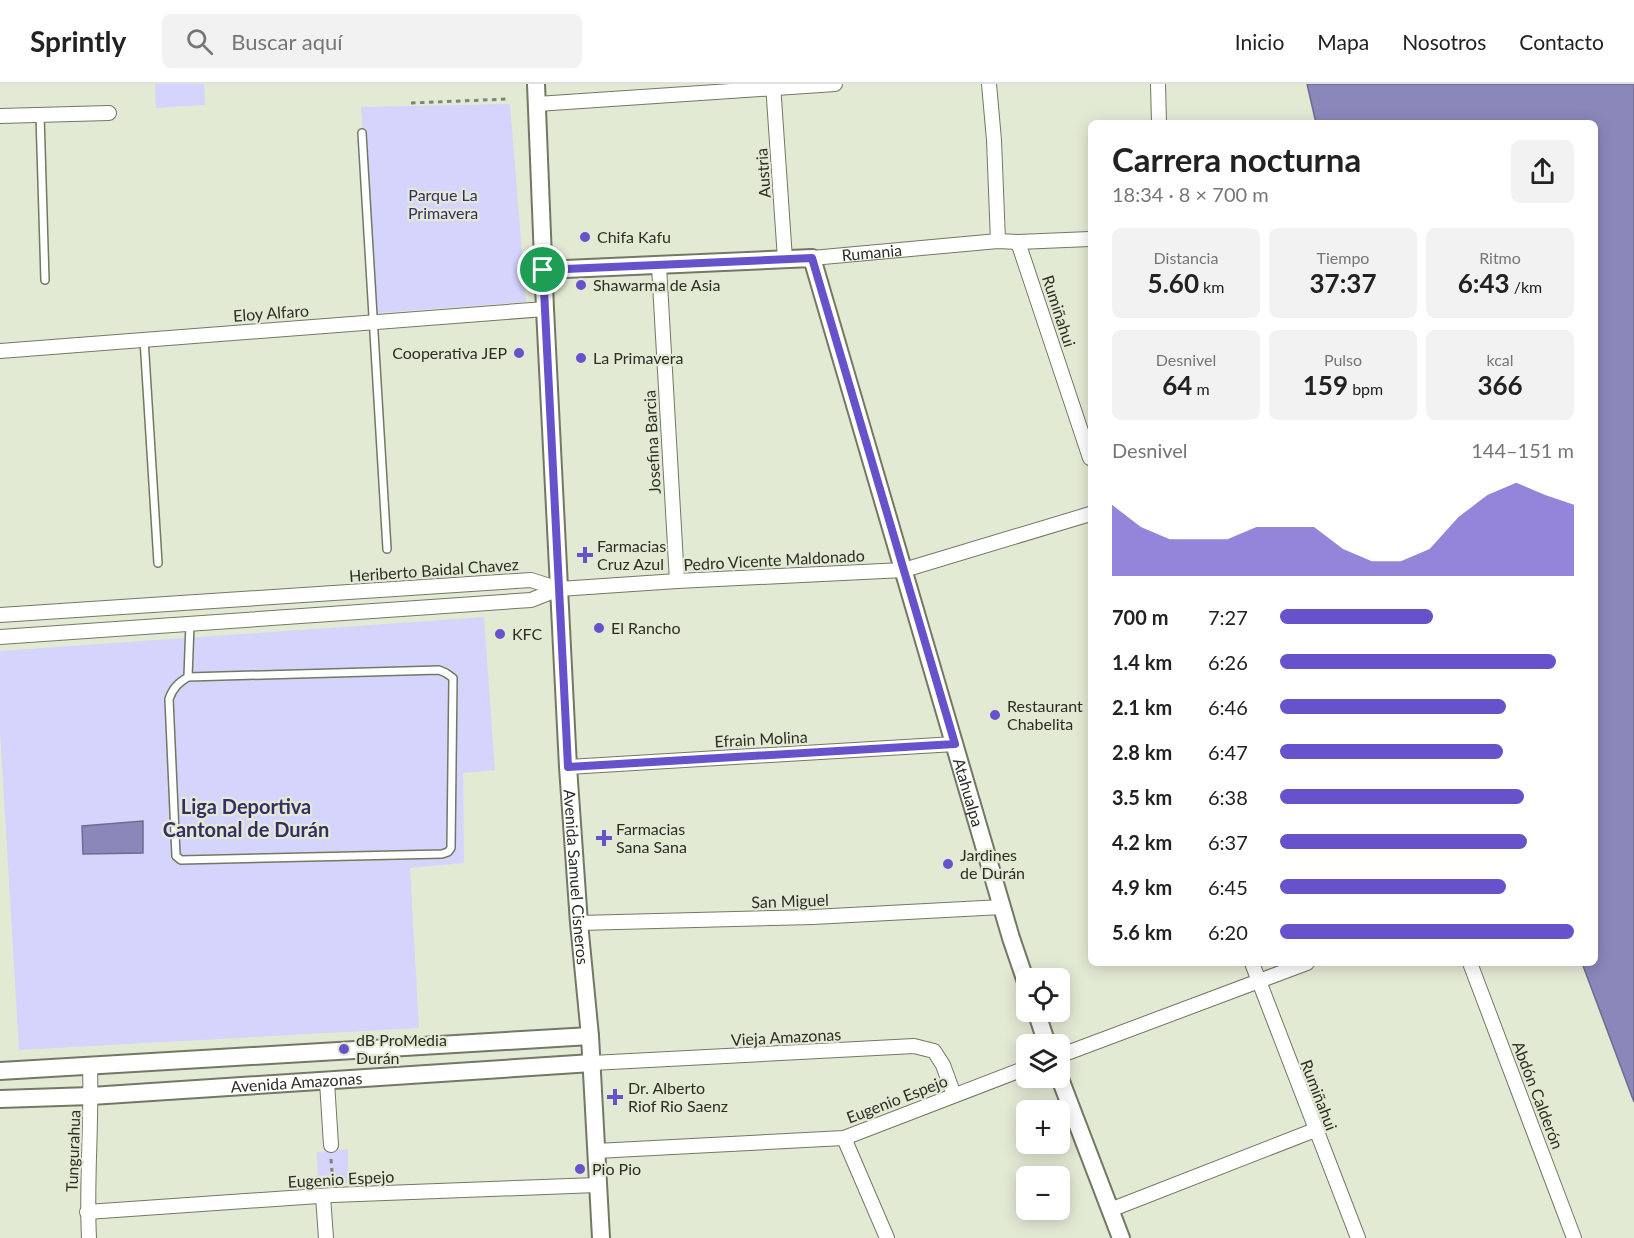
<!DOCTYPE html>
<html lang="es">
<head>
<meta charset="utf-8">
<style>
	:root { --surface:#fff; --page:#f2f2f2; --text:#222; --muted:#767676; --line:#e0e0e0; --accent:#6752cc }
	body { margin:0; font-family:Lato,sans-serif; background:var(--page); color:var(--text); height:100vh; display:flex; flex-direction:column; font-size:22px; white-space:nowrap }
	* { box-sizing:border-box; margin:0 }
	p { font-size:20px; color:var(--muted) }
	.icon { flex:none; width:33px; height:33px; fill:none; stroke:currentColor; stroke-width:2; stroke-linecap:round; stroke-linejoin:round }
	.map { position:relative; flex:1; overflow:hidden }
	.drawer { position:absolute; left:1088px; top:36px; width:510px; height:846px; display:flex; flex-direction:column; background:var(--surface); border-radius:9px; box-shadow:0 3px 15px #0003 }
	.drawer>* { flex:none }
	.buttons { position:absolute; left:1016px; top:884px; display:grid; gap:12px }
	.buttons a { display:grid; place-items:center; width:54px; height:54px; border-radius:9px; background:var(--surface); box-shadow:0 3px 15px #0003; font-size:30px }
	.pin { position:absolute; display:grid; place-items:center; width:51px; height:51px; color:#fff; margin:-26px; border:3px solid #fff; border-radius:50%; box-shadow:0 2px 6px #0007 }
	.round { display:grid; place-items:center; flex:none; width:63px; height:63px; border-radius:9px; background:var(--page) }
	.headline { display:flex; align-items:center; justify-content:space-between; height:102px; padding:0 24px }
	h1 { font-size:33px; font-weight:700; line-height:45px }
	.stats { display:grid; grid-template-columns:repeat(3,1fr); gap:9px; height:102px; padding:6px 24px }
	.stats div { display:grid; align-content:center; border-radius:9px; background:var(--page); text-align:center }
	.stats b { font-size:26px; font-weight:700 }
	.stats small { font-size:16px; font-weight:400 }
	.stats p { font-size:16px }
	.chart { height:168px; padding:12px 24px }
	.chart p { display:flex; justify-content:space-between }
	.chart svg { width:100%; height:108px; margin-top:6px; fill:var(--accent); opacity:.7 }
	ul { padding:0 24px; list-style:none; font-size:20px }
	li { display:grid; grid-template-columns:96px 72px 1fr; align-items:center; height:45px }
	li i { height:15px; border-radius:8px; background:var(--accent) }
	header { display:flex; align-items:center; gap:36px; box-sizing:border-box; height:84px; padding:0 30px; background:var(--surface); border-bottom:2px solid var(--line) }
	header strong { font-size:28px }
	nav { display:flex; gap:33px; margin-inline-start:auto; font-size:21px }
	.search { width:420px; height:54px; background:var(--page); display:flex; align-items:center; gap:15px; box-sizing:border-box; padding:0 21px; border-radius:9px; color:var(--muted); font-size:22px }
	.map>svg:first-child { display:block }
	.green { fill:#d5d4fc }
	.water { fill:#8a87bb; stroke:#6e6c8e; stroke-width:1.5 }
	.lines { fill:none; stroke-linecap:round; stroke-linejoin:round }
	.service-casing { stroke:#727864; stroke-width:10 }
	.minor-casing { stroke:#727864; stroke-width:16 }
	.tertiary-casing { stroke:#727864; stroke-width:20 }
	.path { stroke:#808476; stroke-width:3; stroke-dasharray:4.5 4.5; stroke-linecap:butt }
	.service { stroke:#fff; stroke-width:7 }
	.minor { stroke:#fff; stroke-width:14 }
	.tertiary { stroke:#fff; stroke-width:16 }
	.route-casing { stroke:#fff; stroke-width:12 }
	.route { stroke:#6752cc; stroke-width:8 }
	.poi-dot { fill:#6752cc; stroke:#e3ead4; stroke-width:2 }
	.labels { text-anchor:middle; stroke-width:4.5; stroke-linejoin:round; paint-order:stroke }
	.street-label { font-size:16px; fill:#2c2e26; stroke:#e3ead4 }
	.park-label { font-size:16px; fill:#352b6b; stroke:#e3ead4 }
	.poi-label { font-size:16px; fill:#2c2e26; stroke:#e3ead4; text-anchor:start }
	.quarter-label { font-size:20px; font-weight:bold; fill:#352c68; stroke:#e3ead4 }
</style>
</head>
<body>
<header>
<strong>Sprintly</strong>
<div class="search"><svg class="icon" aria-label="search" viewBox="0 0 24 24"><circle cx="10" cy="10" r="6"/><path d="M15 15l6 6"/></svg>Buscar aquí</div>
<nav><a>Inicio</a><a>Mapa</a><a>Nosotros</a><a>Contacto</a></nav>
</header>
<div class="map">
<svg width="1634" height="1154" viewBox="0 0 1634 1154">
	<rect width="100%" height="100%" fill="#e3ead4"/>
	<path class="green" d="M155 0H204L205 21 156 24Z
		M510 20 526 218 377 229 361 23Z
		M484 533 495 686 463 689 464 779 410 784 419 944 19 966 0 648V567Z
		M348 1065V1099L318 1101 317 1068Z"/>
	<path class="water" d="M1307 0H1634V1018L1582 879H1594V39H1316Z
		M143 737V769L83 770 82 742Z"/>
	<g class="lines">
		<defs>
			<path id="service" d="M40 31 45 196
				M362 49 387 465
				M144 255 158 479
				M439 586 446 589 453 594 451 764 448 768 442 770 181 776 176 772 169 615C173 604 178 599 188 593Z
				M188 593 190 540"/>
			<g id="minor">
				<path d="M773 0 785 175"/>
				<path d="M989 0 994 56 998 157"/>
				<path d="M1158 0 1159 39"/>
				<path d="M537 20 835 0"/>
				<path d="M0 32 109 29"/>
				<path d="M1018 158 1090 374"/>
				<path id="s1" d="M812 174 998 157 1018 158 1090 155"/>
				<path d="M659 182 677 497"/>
				<path d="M0 267 545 225"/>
				<path d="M0 531 531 496 559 505"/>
				<path d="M0 553 531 516 559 505 677 497 904 486 1090 430"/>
				<path d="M568 683 955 660"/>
				<path d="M579 839 813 833 1002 823"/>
				<path d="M1252 879 1358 1154"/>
				<path d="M1470 879 1574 1154"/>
				<path d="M1059 972 1307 879"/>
				<path d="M592 979 914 962 934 967 943 981 954 1011"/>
				<path d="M327 998 331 1061"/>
				<path d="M844 1054 887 1154"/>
				<path d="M596 1067 844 1054 1026 984"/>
				<path d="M323 1112 326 1154"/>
				<path d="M1110 1126 1315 1046"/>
				<path d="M87 1128 333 1111 597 1101"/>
				<path d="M89 1154C86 1097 92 1039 90 982"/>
			</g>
			<g id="tertiary">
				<path id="s2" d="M536 0 545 225 568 683 579 839 590 952 601 1154"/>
				<path id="s3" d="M543 186 812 174 1011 854 1026 898"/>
				<path d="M1036 927 1047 960"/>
				<path d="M0 987 590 952"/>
				<path d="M1059 992 1121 1154"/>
				<path id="s4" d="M0 1015 91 1012 592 979"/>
			</g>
		</defs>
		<use href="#service" class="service-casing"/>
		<use href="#minor" class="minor-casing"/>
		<use href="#tertiary" class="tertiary-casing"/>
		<path class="path" d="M411 19 507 15
			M331 1075 333 1099"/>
		<use href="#service" class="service"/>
		<use href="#minor" class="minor"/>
		<use href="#tertiary" class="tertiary"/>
	</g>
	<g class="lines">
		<defs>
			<path id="route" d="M812 174 955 660 568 683 543 186Z"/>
		</defs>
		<use href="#route" class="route-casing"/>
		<use href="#route" class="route"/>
	</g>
	<g class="poi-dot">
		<circle cx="585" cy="153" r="6"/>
		<circle cx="581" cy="201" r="6"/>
		<circle cx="519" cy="269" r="6"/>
		<circle cx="581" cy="274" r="6"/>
		<path d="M582 462h6v6h6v6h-6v6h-6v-6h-6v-6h6z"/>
		<circle cx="599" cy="544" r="6"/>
		<circle cx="500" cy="550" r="6"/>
		<circle cx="995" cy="631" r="6"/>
		<path d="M601 745h6v6h6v6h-6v6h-6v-6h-6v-6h6z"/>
		<circle cx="948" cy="780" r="6"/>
		<circle cx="344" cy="965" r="6"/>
		<path d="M612 1004h6v6h6v6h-6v6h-6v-6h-6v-6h6z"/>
		<circle cx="580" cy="1085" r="6"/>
	</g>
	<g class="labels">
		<g class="street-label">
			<text transform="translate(763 89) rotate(-94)" y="6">Austria</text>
			<text dy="6" stroke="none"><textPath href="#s1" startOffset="60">Rumania</textPath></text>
			<text transform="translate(1059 227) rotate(72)" y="6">Rumiñahui</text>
			<text transform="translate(271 229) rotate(-4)" y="6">Eloy Alfaro</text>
			<text transform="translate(652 358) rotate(-93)" y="6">Josefina Barcia</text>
			<text transform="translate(774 476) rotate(-3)" y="6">Pedro Vicente Maldonado</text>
			<text transform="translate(434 486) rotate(-4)" y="6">Heriberto Baidal Chavez</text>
			<text transform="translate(761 655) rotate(-3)" y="6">Efrain Molina</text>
			<text dy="6" stroke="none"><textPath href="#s3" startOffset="826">Atahualpa</textPath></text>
			<text dy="6" stroke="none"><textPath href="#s2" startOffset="794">Avenida Samuel Cisneros</textPath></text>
			<text transform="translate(790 817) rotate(-2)" y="6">San Miguel</text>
			<text transform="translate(786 953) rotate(-3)" y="6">Vieja Amazonas</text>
			<text dy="6" stroke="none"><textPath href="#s4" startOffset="297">Avenida Amazonas</textPath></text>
			<text transform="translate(1319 1011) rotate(69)" y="6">Rumiñahui</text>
			<text transform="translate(1538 1011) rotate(69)" y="6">Abdón Calderón</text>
			<text transform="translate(897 1015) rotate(-21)" y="6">Eugenio Espejo</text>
			<text transform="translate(73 1067) rotate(-88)" y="6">Tungurahua</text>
			<text transform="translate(341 1095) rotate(-3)" y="6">Eugenio Espejo</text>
		</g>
		<g class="park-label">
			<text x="443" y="117">Parque La<tspan x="443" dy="18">Primavera</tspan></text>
		</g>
		<g class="poi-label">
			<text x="597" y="159">Chifa Kafu</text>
			<text x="593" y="207">Shawarma de Asia</text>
			<text x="507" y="275" text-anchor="end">Cooperativa JEP</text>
			<text x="593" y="280">La Primavera</text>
			<text x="597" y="468">Farmacias<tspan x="597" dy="18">Cruz Azul</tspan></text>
			<text x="611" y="550">El Rancho</text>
			<text x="512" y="556">KFC</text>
			<text x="1007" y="628">Restaurant<tspan x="1007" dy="18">Chabelita</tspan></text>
			<text x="616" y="751">Farmacias<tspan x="616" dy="18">Sana Sana</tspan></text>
			<text x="960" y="777">Jardines<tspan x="960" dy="18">de Durán</tspan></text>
			<text x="356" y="962">dB ProMedia<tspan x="356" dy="18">Durán</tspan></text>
			<text x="628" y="1010">Dr. Alberto<tspan x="628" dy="18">Riof Rio Saenz</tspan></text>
			<text x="592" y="1091">Pio Pio</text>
		</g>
		<g class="quarter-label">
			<text x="246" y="730">Liga Deportiva<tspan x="246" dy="23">Cantonal de Durán</tspan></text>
		</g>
	</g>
</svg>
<div class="buttons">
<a><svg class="icon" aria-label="locate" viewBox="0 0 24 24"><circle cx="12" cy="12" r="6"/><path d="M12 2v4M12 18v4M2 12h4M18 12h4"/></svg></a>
<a><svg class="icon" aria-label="layers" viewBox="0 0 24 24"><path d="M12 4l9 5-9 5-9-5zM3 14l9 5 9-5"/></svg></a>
<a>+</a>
<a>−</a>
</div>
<div class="pin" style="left:543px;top:186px;background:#1e9e55"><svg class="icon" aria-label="arrive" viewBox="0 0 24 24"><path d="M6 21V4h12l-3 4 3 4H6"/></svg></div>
<section class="drawer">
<div class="headline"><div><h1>Carrera nocturna</h1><p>18:34 · 8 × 700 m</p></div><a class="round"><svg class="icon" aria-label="share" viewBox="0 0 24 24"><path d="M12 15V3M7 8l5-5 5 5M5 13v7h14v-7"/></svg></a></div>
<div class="stats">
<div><p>Distancia</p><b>5.60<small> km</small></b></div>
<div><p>Tiempo</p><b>37:37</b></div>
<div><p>Ritmo</p><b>6:43<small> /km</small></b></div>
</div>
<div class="stats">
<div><p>Desnivel</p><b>64<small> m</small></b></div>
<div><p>Pulso</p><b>159<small> bpm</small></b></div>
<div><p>kcal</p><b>366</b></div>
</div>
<div class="chart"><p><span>Desnivel</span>144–151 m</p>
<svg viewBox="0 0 160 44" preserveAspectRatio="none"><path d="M0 44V15L10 24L20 29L30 29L40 29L50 24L60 24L70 24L80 33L90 38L100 38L110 33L120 20L130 11L140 6L150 11L160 15V44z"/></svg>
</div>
<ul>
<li><b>700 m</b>7:27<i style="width:52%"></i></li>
<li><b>1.4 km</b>6:26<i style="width:94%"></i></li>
<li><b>2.1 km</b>6:46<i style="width:77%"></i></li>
<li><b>2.8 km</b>6:47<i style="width:76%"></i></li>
<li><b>3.5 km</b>6:38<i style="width:83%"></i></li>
<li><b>4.2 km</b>6:37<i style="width:84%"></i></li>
<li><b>4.9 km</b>6:45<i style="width:77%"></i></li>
<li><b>5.6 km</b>6:20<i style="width:100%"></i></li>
</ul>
</section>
</div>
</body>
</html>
